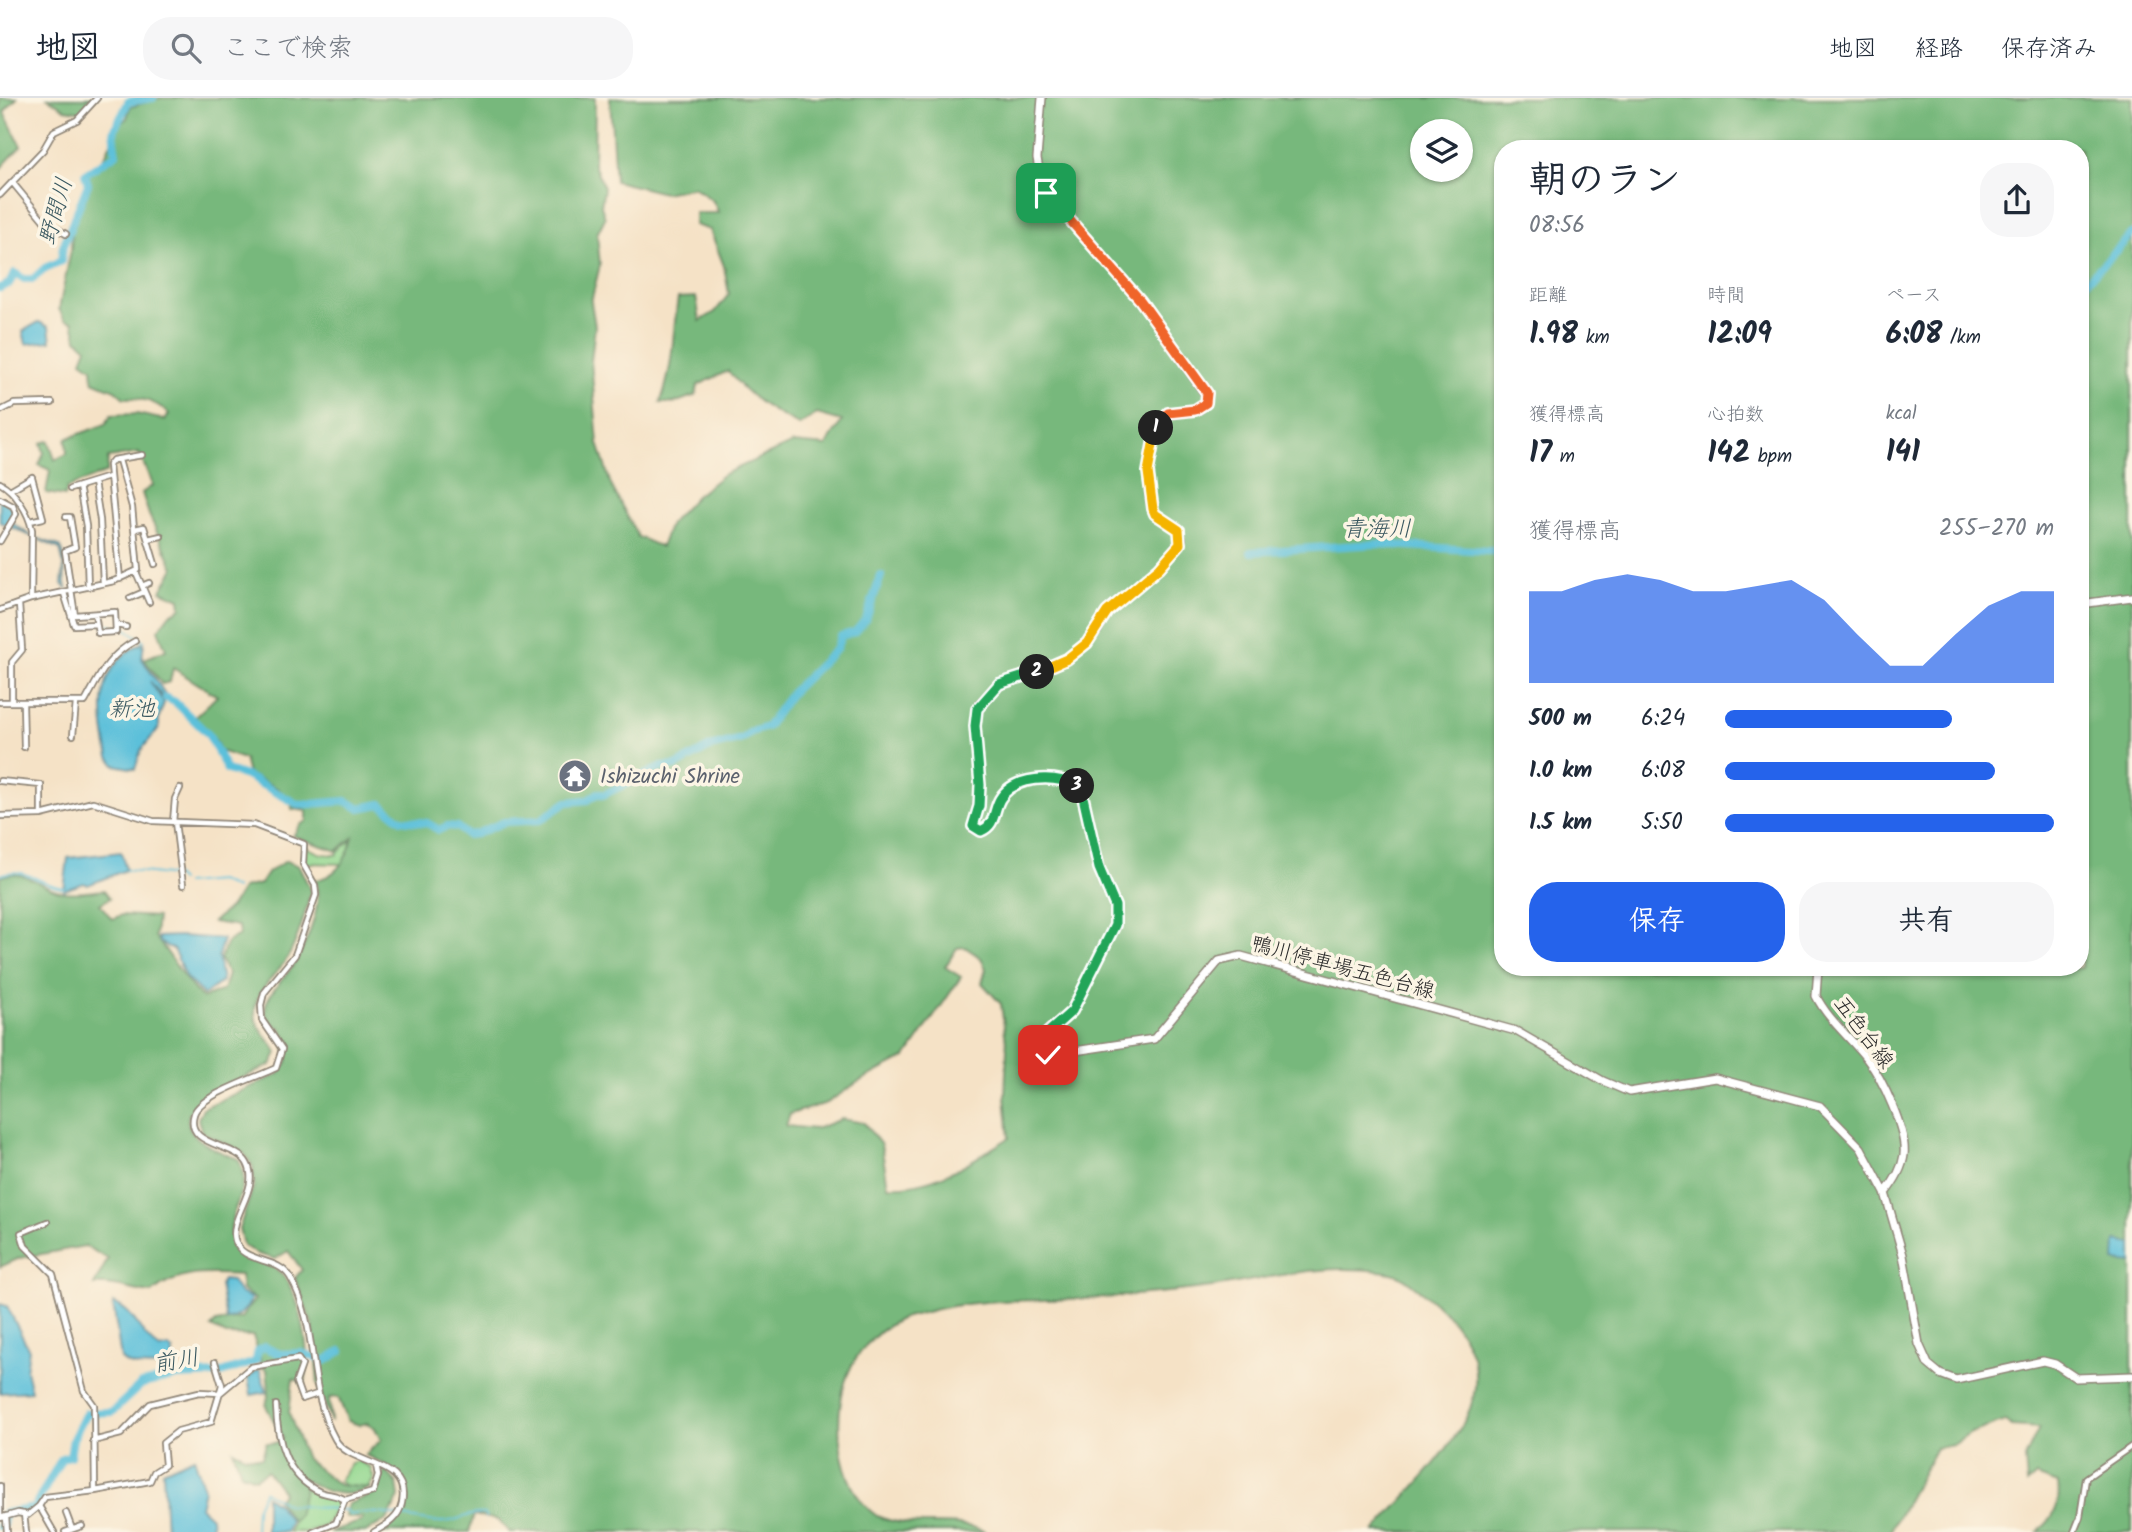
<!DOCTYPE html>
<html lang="ja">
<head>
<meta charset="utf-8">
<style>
	:root { --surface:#fff; --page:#f6f6f7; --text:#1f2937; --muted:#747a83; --line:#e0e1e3; --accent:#2563eb }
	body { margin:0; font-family:Kalam,"Klee One",sans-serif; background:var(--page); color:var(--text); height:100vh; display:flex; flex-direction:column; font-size:26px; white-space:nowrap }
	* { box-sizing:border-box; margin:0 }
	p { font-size:23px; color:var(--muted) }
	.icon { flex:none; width:38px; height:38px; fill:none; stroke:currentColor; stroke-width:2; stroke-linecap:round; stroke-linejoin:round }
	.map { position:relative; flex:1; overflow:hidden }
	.side { position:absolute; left:1494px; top:42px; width:595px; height:836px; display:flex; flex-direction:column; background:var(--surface); border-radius:28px; box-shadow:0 2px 5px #0004 }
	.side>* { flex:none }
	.controls { position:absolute; left:1410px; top:21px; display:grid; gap:14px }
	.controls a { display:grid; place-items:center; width:63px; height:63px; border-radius:50%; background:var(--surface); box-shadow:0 2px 5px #0004; font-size:35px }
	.pin { position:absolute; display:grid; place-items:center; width:60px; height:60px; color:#fff; margin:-30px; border-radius:14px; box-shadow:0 4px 10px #0006 }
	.km { position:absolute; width:35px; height:35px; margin:-18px; border-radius:50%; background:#222; color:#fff; font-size:19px; line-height:35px; text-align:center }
	.round { display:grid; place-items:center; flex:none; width:74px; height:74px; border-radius:28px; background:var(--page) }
	.overview { display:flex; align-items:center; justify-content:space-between; height:119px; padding:0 35px }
	h1 { font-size:38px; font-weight:600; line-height:52px }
	.figures { display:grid; grid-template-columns:repeat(3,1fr); gap:10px; height:119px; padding:7px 35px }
	.figures div { display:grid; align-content:center }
	.figures b { font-size:30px; font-weight:600 }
	.figures small { font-size:19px; font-weight:400 }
	.figures p { font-size:19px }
	.chart { height:196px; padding:14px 35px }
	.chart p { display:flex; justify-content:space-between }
	.chart svg { width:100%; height:126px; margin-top:7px; fill:var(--accent); opacity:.7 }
	.action { display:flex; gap:14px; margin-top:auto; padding:14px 35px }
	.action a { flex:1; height:80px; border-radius:28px; background:var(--accent); color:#fff; font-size:28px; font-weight:600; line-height:80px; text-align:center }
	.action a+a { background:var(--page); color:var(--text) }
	ul { padding:0 35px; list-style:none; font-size:23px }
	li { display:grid; grid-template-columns:112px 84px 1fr; align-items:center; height:52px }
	li i { height:18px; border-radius:9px; background:var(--accent) }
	header { display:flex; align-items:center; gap:42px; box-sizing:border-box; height:98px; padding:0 35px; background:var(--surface); border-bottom:2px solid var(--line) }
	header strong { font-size:33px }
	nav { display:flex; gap:38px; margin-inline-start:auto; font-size:24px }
	.search { width:490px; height:63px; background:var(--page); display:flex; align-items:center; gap:18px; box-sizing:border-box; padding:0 24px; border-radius:28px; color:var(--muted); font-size:26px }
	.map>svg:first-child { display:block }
	.green { fill:#94d891; stroke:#60825e; stroke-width:2 }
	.forest { fill:#77b87b; stroke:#517253; stroke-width:2; fill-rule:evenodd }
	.water { fill:#5cc0da; stroke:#447682; stroke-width:2 }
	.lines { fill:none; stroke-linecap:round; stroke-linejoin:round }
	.stream { stroke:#5cc0da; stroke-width:2 }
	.river { stroke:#5cc0da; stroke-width:8 }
	.minor-casing { stroke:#908678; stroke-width:8 }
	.secondary-casing { stroke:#908678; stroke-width:10 }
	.minor { stroke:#fff; stroke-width:4.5 }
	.secondary { stroke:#fff; stroke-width:7 }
	.split-1-casing { stroke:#fff; stroke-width:14 }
	.split-2-casing { stroke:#fff; stroke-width:14 }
	.split-3-casing { stroke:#fff; stroke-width:14 }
	.split-4-casing { stroke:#fff; stroke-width:14 }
	.split-1 { stroke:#f0652b; stroke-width:9 }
	.split-2 { stroke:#f5b400; stroke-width:9 }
	.split-3 { stroke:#22a559; stroke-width:9 }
	.split-4 { stroke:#22a559; stroke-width:9 }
	.labels { text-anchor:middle; stroke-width:7; stroke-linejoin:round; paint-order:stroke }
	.worship-label { font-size:21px; fill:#5b616d; stroke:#fcf5e5; text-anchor:start }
	.street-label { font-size:21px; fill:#2b2b2b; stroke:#fcf5e5 }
	.water-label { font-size:23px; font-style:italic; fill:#3a5860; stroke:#fcf5e5 }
</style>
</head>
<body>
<header>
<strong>地図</strong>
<div class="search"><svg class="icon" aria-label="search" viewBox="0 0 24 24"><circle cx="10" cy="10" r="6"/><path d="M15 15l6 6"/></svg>ここで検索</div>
<nav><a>地図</a><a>経路</a><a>保存済み</a></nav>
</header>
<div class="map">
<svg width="2132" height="1434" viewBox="0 0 2132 1434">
	<rect width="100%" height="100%" fill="#fcf5e5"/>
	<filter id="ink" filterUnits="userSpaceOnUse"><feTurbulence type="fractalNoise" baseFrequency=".0143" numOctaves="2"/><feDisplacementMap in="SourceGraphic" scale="14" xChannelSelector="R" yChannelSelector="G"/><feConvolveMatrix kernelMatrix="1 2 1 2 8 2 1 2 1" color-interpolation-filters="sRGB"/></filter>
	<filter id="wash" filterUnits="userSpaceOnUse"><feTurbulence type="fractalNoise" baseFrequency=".00686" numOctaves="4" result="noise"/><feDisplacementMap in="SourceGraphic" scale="28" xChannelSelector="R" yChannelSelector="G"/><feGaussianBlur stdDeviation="1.57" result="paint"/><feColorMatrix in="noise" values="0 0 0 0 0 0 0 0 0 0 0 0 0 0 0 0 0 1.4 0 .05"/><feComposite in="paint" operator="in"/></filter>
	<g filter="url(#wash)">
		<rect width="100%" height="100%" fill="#f5e2c6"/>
		<path class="green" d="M349 743 351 745 348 761 343 766 304 765 306 749 321 756 336 757Z
			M358 1363 370 1369 374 1381 368 1390 349 1391 339 1383 351 1365Z
			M304 1390 340 1405 325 1428 305 1434H289Z"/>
		<path class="forest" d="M0 0H17L4 14 21 48 0 71Z
			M48 0H95L82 14 65 11Z
			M160 0H595L594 67 604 90 601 108 605 120 597 136 600 167 591 204 595 228 591 263 598 345 611 387 638 439 661 449 670 426 696 398 724 376 793 345 826 348 842 323 817 316 799 327C769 312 748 299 728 273L698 287 696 297 674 305H660C674 270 672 237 678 200L696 199 700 223 715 214 729 196 724 168 710 132 695 127V115H719L713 103 694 89 664 95 615 83 610 0H2132V1434H2038C2054 1420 2061 1407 2058 1386L2036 1378 2027 1386 2025 1360 2039 1330 2012 1328 2005 1323 1971 1335 1953 1347 1936 1350 1890 1434H1374C1403 1400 1446 1359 1466 1320 1491 1268 1463 1226 1422 1194 1415 1189 1406 1180 1398 1177 1381 1171 1341 1170 1322 1172 1287 1174 1252 1183 1218 1188 1187 1193 1155 1195 1124 1198 1058 1206 991 1196 926 1214 917 1217 906 1218 898 1222 880 1231 861 1250 852 1267 830 1309 835 1390 877 1418 911 1434 952 1418 986 1434H509L498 1422 474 1417 469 1434H385C424 1404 404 1372 365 1357L381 1342 375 1330 367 1325 359 1327 348 1323 338 1299 329 1300 331 1324 318 1287 313 1229 295 1180 302 1172 288 1153 275 1161 255 1155 243 1147 239 1131 254 1087 253 1069 244 1055 202 1034 198 1021 203 1010 279 976 288 963 282 931C243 912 283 886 296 863 308 842 324 804 315 782 337 779 348 759 353 739L337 753 293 738 300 727 307 723V713L292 711 291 702 277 690 248 676 244 661 220 653 216 643 194 620 217 598 173 570 170 584 162 586 144 561 166 552 158 532 170 516 181 510 180 501 161 493 174 470 149 417 142 395 153 387 139 355 108 360 107 374 67 390 65 398 46 395 50 372 39 367 44 355 41 345 49 343 55 362 67 356 66 341 106 326 111 317 137 316 165 322 169 316C159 305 139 298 124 300L115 292 93 283 92 270 82 263 87 250 77 241 73 224 65 222 59 211 71 152 72 131 89 87 88 77C105 63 110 50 116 29L127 20 130 9ZM1423 33H1461V72H1423ZM1503 51H2081V870H1503ZM965 849 981 860 986 871 982 885 1001 906 1007 951 1005 998 1009 1040C971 1063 934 1091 888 1088L881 1047 864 1025 842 1021 815 1031 786 1028 790 1016 827 1005 858 984 906 959 961 879 945 869 957 850Z
			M286 763 299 768 311 793C305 815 299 839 288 859 275 881 244 898 259 929 264 939 273 944 277 955L271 967 202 998C165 1032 210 1050 238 1061 257 1096 218 1111 236 1154 248 1161 266 1164 277 1172 301 1189 314 1264 303 1290L300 1283 293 1281 289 1315 306 1361 339 1387 370 1390C348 1401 327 1396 306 1383L298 1418 292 1423 277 1402 283 1394 267 1373 255 1380 241 1375 233 1352 245 1358 262 1360 266 1345H275L283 1340 266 1308 269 1293 267 1272 263 1270 253 1238 226 1237 211 1229 216 1224 241 1220 255 1201 242 1192 240 1177C208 1175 177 1173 152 1195 132 1193 113 1185 94 1187L108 1161 85 1148 20 1160 0 1169V779C25 768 40 791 64 794 76 796 91 793 104 792L110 800 100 806 112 821 122 817 157 819 155 839C175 861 180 880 203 900L223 892 228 876 220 861 227 844 239 837 238 828 213 824 232 807 243 790 260 786 268 774Z
			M385 1372 397 1385 399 1399 387 1422 365 1434H329L362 1423V1420H348L345 1417 348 1406 376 1395Z"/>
		<path class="water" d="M39 224 49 229 51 243 26 246 23 233Z
			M0 402 11 408 14 416 11 424 33 439 60 448C70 463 60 478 67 492L62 486 64 468 60 451 0 424Z
			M144 544 142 561 167 599 165 602 150 583 164 605 159 619V630L141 652 135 671 115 667 109 659C100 612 94 567 144 544Z
			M121 754 126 772 88 787 84 785 64 792 68 760Z
			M180 838 223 841 218 858 222 883 204 897 186 880 174 852 159 844 158 839Z
			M2116 1143 2132 1146V1165L2115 1163Z
			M223 1182 232 1183 240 1195 251 1200C249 1211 237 1220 226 1222L220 1187Z
			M113 1205C136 1213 140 1239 160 1251L169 1249 173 1253V1268C158 1268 132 1272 121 1261Z
			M0 1206 7 1208 29 1252 26 1272 31 1293 0 1295Z
			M259 1271 267 1294 251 1297 248 1280Z
			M194 1359 204 1391 200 1409 211 1419 212 1434H166L163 1373Z
			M266 1398 277 1406 290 1423 286 1434H266Z"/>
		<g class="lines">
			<path class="stream" d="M98 525 113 527
				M125 530 144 543
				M126 772 175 778 180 783
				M0 777C25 767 41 788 64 790
				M185 786 219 783 236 791
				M255 1434 256 1411 264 1393 288 1407 346 1412 350 1417C380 1409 411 1424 442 1424 457 1424 468 1414 485 1416L486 1420"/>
			<path class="river" d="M2081 189 2132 136
				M0 190 9 186 15 175 24 181H33L45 170 61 163 63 148 88 86 85 76 116 56C110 25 118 30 128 4L153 0
				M1251 454 1376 446 1503 454
				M166 600 175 604 208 636 227 672 246 678 299 707 346 703 359 710 381 706 401 722 427 725 439 732 447 728 457 729 467 737 476 736 504 724 540 722 567 704 588 702 598 695 603 697 661 669 676 668 710 649 742 641 751 634 767 629 791 595 836 551 841 538 855 534 866 521 881 478
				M0 1428 3 1427 5 1415 34 1410 62 1360 70 1358 73 1341 86 1315 112 1314 142 1286 177 1278 218 1276 255 1264 258 1253 264 1249 280 1256 302 1255 325 1263 341 1253"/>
		</g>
	</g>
	<g filter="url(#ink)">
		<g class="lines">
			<defs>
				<path id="minor" d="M12 84 45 124 66 136
					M0 97 43 52 54 33 77 22 97 0
					M0 313 14 306 52 305
					M94 384 100 422 103 485
					M0 385C15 393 29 415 32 432L31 501 0 512
					M79 388 86 428 88 489
					M70 391 109 379
					M10 392 32 379 43 420 30 423
					M0 401 13 408 16 416 0 443
					M66 419H70L75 449 65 453 75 517 115 514 116 534 98 535 95 516
					M135 431 144 429 155 466
					M148 441 161 438
					M136 474 149 504
					M120 481 109 367 113 362 142 357
					M142 488 149 485
					M64 495 74 527 96 526
					M130 500 144 494
					M31 501 114 483 138 472 132 409 119 362
					M117 527 126 529
					M0 604H85C99 579 108 557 135 543
					M12 604V564L22 552 19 506
					M23 604 24 649
					M73 637 76 605
					M0 683 41 687V717
					M0 718 41 717 93 704 153 723 254 727 304 746 303 766 315 787 316 797 295 857 264 895 261 907 262 922 282 951 276 970C258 979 200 997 194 1016 184 1049 236 1045 247 1065 261 1090 229 1118 235 1142 242 1166 277 1158 290 1179 320 1230 306 1290 335 1341 350 1369 411 1361 402 1405 399 1420 387 1427 374 1434
					M173 724 175 701 180 690
					M175 724 183 787
					M276 1307C277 1342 285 1378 320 1394 328 1397 339 1397 345 1402
					M93 1343 121 1336 150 1306 199 1294 220 1295 251 1269 298 1261 302 1267 296 1284 302 1301 317 1296
					M0 1388V1418
					M95 1393 150 1383 154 1374 165 1367 163 1345 178 1333 211 1324 222 1287 215 1264
					M39 1408 45 1399 95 1393 94 1307 84 1293 53 1176 25 1148 21 1135 47 1124
					M66 1415 72 1431
					M24 1416 26 1434
					M6 1418 7 1434
					M0 1420 18 1415 28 1417 39 1408 54 1434
					M65 1434 82 1428
					M313 1434 336 1425 345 1402 373 1394 378 1378 376 1367
					M2074 1434 2080 1419 2086 1380 2132 1348"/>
				<path id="secondary" d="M1042 0 1037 60 1042 89 1140 202 1207 299 1200 311 1163 318C1149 332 1143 400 1155 416 1161 423 1172 426 1179 432L1182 441 1159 470 1107 514 1097 533 1074 556 1046 572 999 586 979 606 975 627 980 687 974 731 981 733C996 726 993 713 1000 701 1014 677 1055 677 1077 688L1083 699 1099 770 1115 808V827L1072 913 1037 942 1034 947 1036 955 1048 957 1154 941 1219 863 1241 858 1516 933 1603 983 1629 994 1715 980 1820 1008 1861 1050 1885 1095 1903 1157 1919 1246 1928 1266 1940 1276 1956 1282 2043 1263 2055 1266 2076 1280 2132 1278
					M2081 506 2132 499
					M1818 870 1816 898C1828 922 1851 940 1867 961 1882 980 1907 1033 1904 1057 1902 1072 1894 1084 1885 1095"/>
			</defs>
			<use href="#minor" class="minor-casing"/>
			<use href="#secondary" class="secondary-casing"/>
			<use href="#minor" class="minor"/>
			<use href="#secondary" class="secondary"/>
		</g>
	</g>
	<g class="lines" filter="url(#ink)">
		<defs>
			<path id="split-1" d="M1046 95 1140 202 1207 295 1206 305 1195 312 1168 315 1156 330"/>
			<path id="split-2" d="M1037 574 1067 561 1087 545 1107 514 1159 470 1180 446 1179 432 1155 416 1153 411 1148 374 1156 330"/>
			<path id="split-3" d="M1037 574 999 586 977 611 975 628 980 687 979 708 973 728 981 733C996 727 993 713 1000 701 1014 677 1055 677 1077 688"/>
			<path id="split-4" d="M1048 957 1036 955 1034 947 1072 913 1115 827V808L1099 770 1083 699 1077 688"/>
		</defs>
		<use href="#split-1" class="split-1-casing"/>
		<use href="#split-2" class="split-2-casing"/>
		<use href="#split-3" class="split-3-casing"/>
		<use href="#split-4" class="split-4-casing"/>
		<use href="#split-1" class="split-1"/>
		<use href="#split-2" class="split-2"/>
		<use href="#split-3" class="split-3"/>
		<use href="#split-4" class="split-4"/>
	</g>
	<defs>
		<symbol id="temple-disc" viewBox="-11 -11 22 22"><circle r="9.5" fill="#6b7280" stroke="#fcf5e5"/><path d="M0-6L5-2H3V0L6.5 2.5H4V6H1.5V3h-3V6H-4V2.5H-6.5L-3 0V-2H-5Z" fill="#fff"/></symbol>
	</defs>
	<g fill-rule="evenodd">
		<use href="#temple-disc" x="556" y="659" width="38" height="38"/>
	</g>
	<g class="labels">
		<g class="worship-label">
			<text x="600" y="685">Ishizuchi Shrine</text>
		</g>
		<g class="street-label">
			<text transform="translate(1343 869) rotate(15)" y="7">鴨川停車場五色台線</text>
			<text transform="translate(1864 934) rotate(53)" y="7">五色台線</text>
		</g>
		<g class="water-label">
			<text transform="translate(55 113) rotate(-74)" y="8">野間川</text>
			<text x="1377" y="438">青海川</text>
			<text x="132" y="618">新池</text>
			<text transform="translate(176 1262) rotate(-10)" y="8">前川</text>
		</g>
	</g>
</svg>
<div class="controls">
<a><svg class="icon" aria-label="layers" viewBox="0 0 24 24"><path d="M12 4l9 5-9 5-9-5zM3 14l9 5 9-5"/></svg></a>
</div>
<div class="pin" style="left:1046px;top:95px;background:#1e9e55"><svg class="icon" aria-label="arrive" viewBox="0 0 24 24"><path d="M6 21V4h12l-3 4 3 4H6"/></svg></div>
<div class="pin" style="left:1048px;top:957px;background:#d93025"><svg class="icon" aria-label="check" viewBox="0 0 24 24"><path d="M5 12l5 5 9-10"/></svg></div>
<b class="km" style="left:1156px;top:330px">1</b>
<b class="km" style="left:1037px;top:574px">2</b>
<b class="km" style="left:1077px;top:688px">3</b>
<section class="side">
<div class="overview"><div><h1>朝のラン</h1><p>08:56</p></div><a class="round"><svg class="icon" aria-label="share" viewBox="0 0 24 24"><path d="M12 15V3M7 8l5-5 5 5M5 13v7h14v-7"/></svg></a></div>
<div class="figures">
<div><p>距離</p><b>1.98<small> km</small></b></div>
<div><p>時間</p><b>12:09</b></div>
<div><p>ペース</p><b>6:08<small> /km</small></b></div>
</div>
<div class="figures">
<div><p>獲得標高</p><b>17<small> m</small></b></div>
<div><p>心拍数</p><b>142<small> bpm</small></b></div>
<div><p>kcal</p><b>141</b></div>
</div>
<div class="chart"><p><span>獲得標高</span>255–270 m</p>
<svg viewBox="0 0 160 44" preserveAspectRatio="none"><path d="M0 44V12L10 12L20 8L30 6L40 8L50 12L60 12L70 10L80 8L90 15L100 27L110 38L120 38L130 27L140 17L150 12L160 12V44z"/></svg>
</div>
<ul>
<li><b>500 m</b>6:24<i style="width:69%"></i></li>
<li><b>1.0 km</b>6:08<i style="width:82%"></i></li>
<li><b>1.5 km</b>5:50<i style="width:100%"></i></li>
</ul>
<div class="action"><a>保存</a><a>共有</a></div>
</section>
</div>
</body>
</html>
